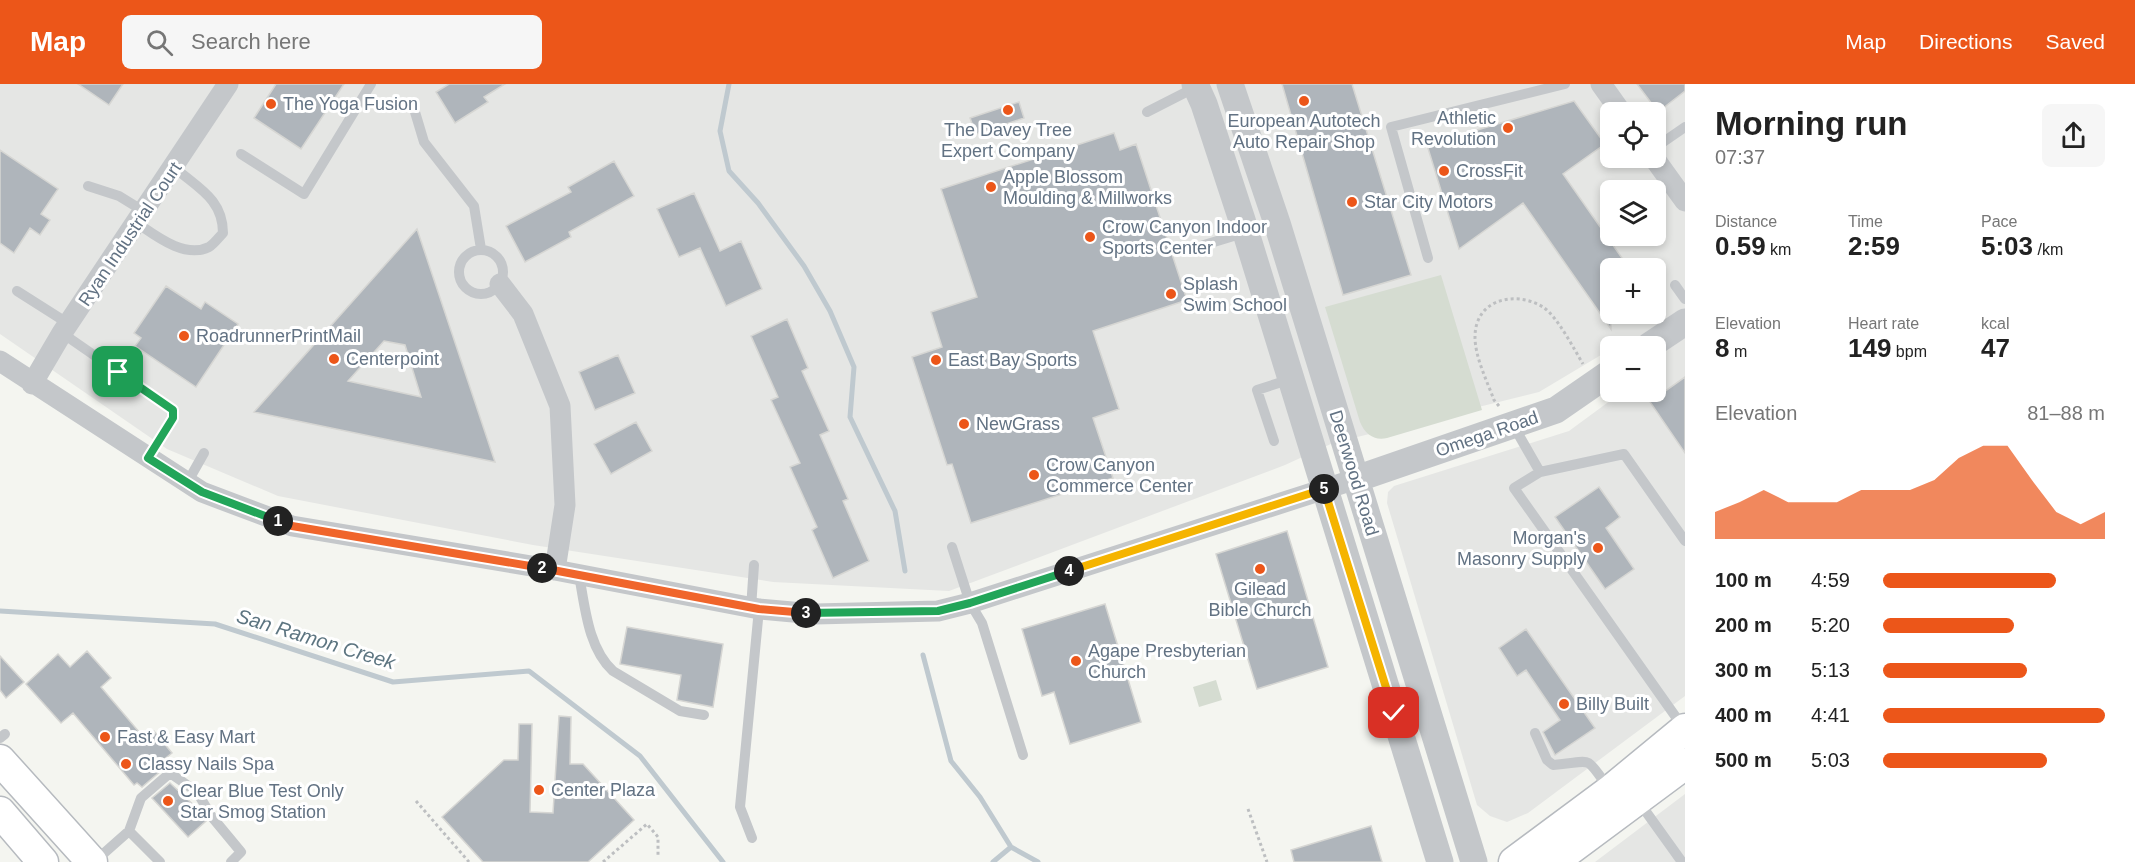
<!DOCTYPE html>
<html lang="en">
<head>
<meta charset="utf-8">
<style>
	:root { --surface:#fff; --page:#f6f6f6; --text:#222; --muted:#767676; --accent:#ec5619 }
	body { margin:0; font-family:Arial,sans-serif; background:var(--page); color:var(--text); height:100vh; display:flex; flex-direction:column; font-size:22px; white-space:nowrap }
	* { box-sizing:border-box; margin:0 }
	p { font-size:20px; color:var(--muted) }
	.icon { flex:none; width:33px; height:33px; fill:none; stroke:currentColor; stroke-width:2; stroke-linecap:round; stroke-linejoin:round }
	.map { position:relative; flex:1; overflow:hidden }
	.drawer { display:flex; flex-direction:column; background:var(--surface); width:450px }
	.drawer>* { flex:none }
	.tools { position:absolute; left:1600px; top:18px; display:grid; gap:12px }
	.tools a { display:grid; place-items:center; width:66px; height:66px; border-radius:9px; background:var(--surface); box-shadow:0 3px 9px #0003; font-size:30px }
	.pin { position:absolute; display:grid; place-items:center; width:51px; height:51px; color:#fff; margin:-26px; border-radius:12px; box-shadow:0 3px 9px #0006 }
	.km { position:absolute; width:30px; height:30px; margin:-15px; border-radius:50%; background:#222; color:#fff; font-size:16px; line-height:30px; text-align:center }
	.round { display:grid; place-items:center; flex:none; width:63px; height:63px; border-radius:9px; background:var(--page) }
	.head { display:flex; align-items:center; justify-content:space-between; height:102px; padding:0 30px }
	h1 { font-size:33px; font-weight:700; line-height:45px }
	.figures { display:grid; grid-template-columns:repeat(3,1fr); gap:9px; height:102px; padding:6px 30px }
	.figures div { display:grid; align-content:center }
	.figures b { font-size:26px; font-weight:700 }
	.figures small { font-size:16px; font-weight:400 }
	.figures p { font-size:16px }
	.chart { height:168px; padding:12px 30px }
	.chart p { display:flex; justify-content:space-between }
	.chart svg { width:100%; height:108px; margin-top:6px; fill:var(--accent); opacity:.7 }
	ul { padding:0 30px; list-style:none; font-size:20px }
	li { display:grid; grid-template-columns:96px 72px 1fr; align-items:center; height:45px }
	li i { height:15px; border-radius:8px; background:var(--accent) }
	header { display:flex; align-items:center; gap:36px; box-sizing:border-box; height:84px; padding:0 30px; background:var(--accent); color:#fff }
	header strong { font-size:28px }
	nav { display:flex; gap:33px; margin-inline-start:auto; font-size:21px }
	.search { width:420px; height:54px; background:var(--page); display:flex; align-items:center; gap:15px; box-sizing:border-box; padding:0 21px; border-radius:9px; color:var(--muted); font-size:22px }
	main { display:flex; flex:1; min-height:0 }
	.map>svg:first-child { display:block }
	.built { fill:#e5e6e4; fill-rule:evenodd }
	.green { fill:#d5dcd1 }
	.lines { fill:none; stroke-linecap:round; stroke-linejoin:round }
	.stream { stroke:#bfc9cf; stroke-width:5 }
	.building { fill:#afb5bb; stroke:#d6d6d3; stroke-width:1.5; fill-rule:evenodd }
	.secondary-casing { stroke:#b6babf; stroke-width:33 }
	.path { stroke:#bdbfc1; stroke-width:3; stroke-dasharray:3 3; stroke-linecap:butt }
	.service { stroke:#c4c7ca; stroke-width:10 }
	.minor { stroke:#c4c7ca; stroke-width:21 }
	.tertiary { stroke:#c4c7ca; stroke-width:27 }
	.secondary { stroke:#fff; stroke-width:30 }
	.split-1-casing { stroke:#fff; stroke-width:12 }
	.split-2-casing { stroke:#fff; stroke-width:12 }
	.split-3-casing { stroke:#fff; stroke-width:12 }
	.split-4-casing { stroke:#fff; stroke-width:12 }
	.split-5-casing { stroke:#fff; stroke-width:12 }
	.split-6-casing { stroke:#fff; stroke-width:12 }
	.split-1 { stroke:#22a559; stroke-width:8 }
	.split-2 { stroke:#f0652b; stroke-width:8 }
	.split-3 { stroke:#f0652b; stroke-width:8 }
	.split-4 { stroke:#22a559; stroke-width:8 }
	.split-5 { stroke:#f5b400; stroke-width:8 }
	.split-6 { stroke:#f5b400; stroke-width:8 }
	.poi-dot { fill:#ec5619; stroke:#fff; stroke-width:2 }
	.labels { text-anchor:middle; stroke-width:6; stroke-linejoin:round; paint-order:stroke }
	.poi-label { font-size:18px; fill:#627283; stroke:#fff; text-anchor:start }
	.street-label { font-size:18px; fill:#627283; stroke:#fff }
	.water-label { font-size:20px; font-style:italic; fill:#5d7581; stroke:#fff }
</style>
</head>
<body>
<header>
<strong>Map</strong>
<div class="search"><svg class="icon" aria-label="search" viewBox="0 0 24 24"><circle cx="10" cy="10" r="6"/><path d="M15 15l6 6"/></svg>Search here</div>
<nav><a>Map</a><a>Directions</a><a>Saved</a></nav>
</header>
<main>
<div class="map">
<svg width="1685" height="778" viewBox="0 0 1685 778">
	<rect width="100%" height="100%" fill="#f4f5f0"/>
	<path class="built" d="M0 0H1685V612L1528 729 1507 738 1490 732 1477 721 1387 419 1388 408 1394 402 1569 347 1622 308H1656V262H1611V278L1606 268 1539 308 1333 359 1285 381 949 507 773 498 533 461 278 412 167 365 0 250ZM1611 28H1656V74H1611ZM1611 106H1656V152H1611ZM1611 184H1656V230H1611Z
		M1685 710V778H1595Z"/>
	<path class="green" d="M1441 191 1482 326 1387 354C1374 357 1365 350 1360 338L1325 223Z
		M1216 596 1222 616 1199 623 1193 603Z"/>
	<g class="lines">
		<path class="stream" d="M729 0 720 47 729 87 758 119 804 182 830 227 854 283 850 333 895 427 905 487
			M0 527 215 540 393 598 529 587 640 672 723 778
			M923 571 951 677 980 713 1011 763
			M993 778 1011 763 1038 778"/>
	</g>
	<path class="building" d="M78 0H123L109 21Z
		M276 0H344L301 65 254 34Z
		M449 0H505L484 13 488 18 455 39 436 8Z
		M1282 0H1352L1411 191 1343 211Z
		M1637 0H1685V7L1658 28Z
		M1574 17 1605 60 1563 90 1629 184H1611V245L1523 119 1459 165 1427 61Z
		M1019 18 1024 34 976 50 970 34Z
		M1114 49 1120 66 1136 60 1187 216 1093 247 1119 325 1093 334 1113 394 971 439 952 380 947 381 912 273 942 263 931 228 977 213 941 105Z
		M0 66 58 105 41 130 50 136 40 151 30 144 14 169 0 159Z
		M614 77 634 112 569 148 571 153 525 178 506 142 571 108 568 103Z
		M694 109 720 167 741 157 762 205 726 222 700 164 679 173 657 125Z
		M417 145 495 378 254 328ZM384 257 405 261 421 313 348 297Z
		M166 202 201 225 205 218 238 240 196 303 135 262 141 254 134 249Z
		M787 235 808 284 802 287 829 347 820 351 848 415 843 417 869 477 833 494 812 446 817 443 790 383 800 379 771 316 778 313 751 252Z
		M618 271 635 309 595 326 579 288Z
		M1685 293V369L1650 318Z
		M636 338 652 367 611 390 594 360Z
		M1599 403 1620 433 1606 444 1634 485 1605 505 1555 433Z
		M1287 447 1328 583 1257 605 1216 470Z
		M1105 520 1141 638 1070 660 1054 608 1042 612 1022 545Z
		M627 543 723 560 713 623 677 616 681 591 620 580Z
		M1526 545 1595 644 1555 671 1543 648 1560 636 1526 586 1517 592 1499 564Z
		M87 567 111 594 101 603 145 655 154 647 172 669 157 681 162 686 142 703 137 699 134 701 73 629 61 639 26 600 58 570 70 583Z
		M0 572 24 598 6 614 0 606Z
		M559 632 571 633 570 680H583L634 736 588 778H483L442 733 504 676H518L519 640H532L530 728 553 729Z
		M170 699 200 727 206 737 188 753 152 714Z
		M1371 742 1382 778H1294L1291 766Z"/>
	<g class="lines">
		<defs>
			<path id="secondary" d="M0 676 92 778
				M0 728 43 778
				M1514 778 1611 706 1685 645
				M1553 778 1685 680"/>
		</defs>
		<use href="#secondary" class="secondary-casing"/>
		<path class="path" d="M1499 322 1494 316C1487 297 1475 273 1475 253 1475 215 1515 206 1543 223 1557 232 1574 265 1583 280
			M416 717 469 778
			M1248 725 1267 778
			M603 778 647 740 658 753V771"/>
		<path class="service" d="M415 28 424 58 474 122 481 165
			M1147 28 1196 3
			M1656 63 1685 43
			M241 70 304 110 371 0
			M88 102 119 112 145 128
			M137 139C156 152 185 175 209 163 214 160 219 153 223 149 223 115 198 104 175 84
			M1191 165 1276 139
			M459 188a22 22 0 1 1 44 0a22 22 0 1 1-44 0Z
			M1428 174 1391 43 1565 0
			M1675 201 1685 215
			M17 207 69 240
			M62 249 173 326V334L148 374
			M1513 341 1540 388
			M1274 357 1257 306 1291 295
			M187 399 204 369
			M952 463 970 519 982 539 1023 671
			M579 491C585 523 588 564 613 587L680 627 704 631
			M751 524 754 481
			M1683 643 1514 404 1540 388 1624 370 1685 457
			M1535 649 1547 676 1553 681C1595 678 1583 669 1610 706
			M0 654 5 650
			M1639 718 1682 778
			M129 747 160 778
			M752 754 740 723 759 525
			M94 778 129 747 141 714 170 689 197 708 212 733 241 768 231 778"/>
		<path class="minor" d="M1601 0 1621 28
			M1654 74 1685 117
			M500 200 523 230 560 322 565 421 555 486
			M0 277 202 408 292 442 555 486 759 525 815 530 938 527 970 519 1356 395
			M32 300 62 249 228 0"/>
		<path class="tertiary" d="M1195 0 1204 20 1242 136 1440 778
			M1230 0 1277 139 1474 778
			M1649 262 1685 238
			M1356 395 1556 326 1611 288"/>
		<use href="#secondary" class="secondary"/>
	</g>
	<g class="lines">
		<defs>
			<path id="split-1" d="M118 288 173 326V334L148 374 202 408 278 437"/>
			<path id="split-2" d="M278 437 292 442 542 484"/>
			<path id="split-3" d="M542 484 759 525 806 529"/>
			<path id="split-4" d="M806 529 938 527 970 519 1069 487"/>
			<path id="split-5" d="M1069 487 1324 405"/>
			<path id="split-6" d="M1324 405 1394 629"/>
		</defs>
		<use href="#split-1" class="split-1-casing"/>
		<use href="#split-2" class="split-2-casing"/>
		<use href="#split-3" class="split-3-casing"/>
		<use href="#split-4" class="split-4-casing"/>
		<use href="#split-5" class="split-5-casing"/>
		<use href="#split-6" class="split-6-casing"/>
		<use href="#split-1" class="split-1"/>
		<use href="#split-2" class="split-2"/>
		<use href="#split-3" class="split-3"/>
		<use href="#split-4" class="split-4"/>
		<use href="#split-5" class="split-5"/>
		<use href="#split-6" class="split-6"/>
	</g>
	<g class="poi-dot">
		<circle cx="1304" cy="17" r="6"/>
		<circle cx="271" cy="20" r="6"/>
		<circle cx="1008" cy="26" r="6"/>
		<circle cx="1508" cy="44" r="6"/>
		<circle cx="1444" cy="87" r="6"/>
		<circle cx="991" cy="103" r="6"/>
		<circle cx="1352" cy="118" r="6"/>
		<circle cx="1090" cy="153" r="6"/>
		<circle cx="1171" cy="210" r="6"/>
		<circle cx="184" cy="252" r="6"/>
		<circle cx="334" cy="275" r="6"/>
		<circle cx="936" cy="276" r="6"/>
		<circle cx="964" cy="340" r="6"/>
		<circle cx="1034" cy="391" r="6"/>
		<circle cx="1598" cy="464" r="6"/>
		<circle cx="1260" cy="485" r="6"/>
		<circle cx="1076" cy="577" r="6"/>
		<circle cx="1564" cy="620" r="6"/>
		<circle cx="105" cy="653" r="6"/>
		<circle cx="126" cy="680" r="6"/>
		<circle cx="539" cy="706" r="6"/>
		<circle cx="168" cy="717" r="6"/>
	</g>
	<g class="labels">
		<g class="poi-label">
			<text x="283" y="26">The Yoga Fusion</text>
			<text x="1496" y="40" text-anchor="end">Athletic<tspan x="1496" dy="21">Revolution</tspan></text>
			<text x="1304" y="43" text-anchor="middle">European Autotech<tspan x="1304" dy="21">Auto Repair Shop</tspan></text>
			<text x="1008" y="52" text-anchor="middle">The Davey Tree<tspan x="1008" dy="21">Expert Company</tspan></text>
			<text x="1456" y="93">CrossFit</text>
			<text x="1003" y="99">Apple Blossom<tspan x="1003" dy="21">Moulding &amp; Millworks</tspan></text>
			<text x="1364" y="124">Star City Motors</text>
			<text x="1102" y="149">Crow Canyon Indoor<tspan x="1102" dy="21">Sports Center</tspan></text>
			<text x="1183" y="206">Splash<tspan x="1183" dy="21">Swim School</tspan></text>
			<text x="196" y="258">RoadrunnerPrintMail</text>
			<text x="346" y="281">Centerpoint</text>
			<text x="948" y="282">East Bay Sports</text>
			<text x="976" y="346">NewGrass</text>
			<text x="1046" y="387">Crow Canyon<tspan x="1046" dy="21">Commerce Center</tspan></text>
			<text x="1586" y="460" text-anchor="end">Morgan's<tspan x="1586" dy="21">Masonry Supply</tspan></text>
			<text x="1260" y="511" text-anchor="middle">Gilead<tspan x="1260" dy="21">Bible Church</tspan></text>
			<text x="1088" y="573">Agape Presbyterian<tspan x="1088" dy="21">Church</tspan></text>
			<text x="1576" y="626">Billy Built</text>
			<text x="117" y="659">Fast &amp; Easy Mart</text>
			<text x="138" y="686">Classy Nails Spa</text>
			<text x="551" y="712">Center Plaza</text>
			<text x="180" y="713">Clear Blue Test Only<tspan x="180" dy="21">Star Smog Station</tspan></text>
		</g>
		<g class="street-label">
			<text transform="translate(130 150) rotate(-56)" y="6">Ryan Industrial Court</text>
			<text transform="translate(1487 350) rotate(-19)" y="6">Omega Road</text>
			<text transform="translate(1354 389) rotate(73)" y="6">Deerwood Road</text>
		</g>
		<g class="water-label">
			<text transform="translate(316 555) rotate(17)" y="7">San Ramon Creek</text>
		</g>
	</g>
</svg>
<div class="tools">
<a><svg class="icon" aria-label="locate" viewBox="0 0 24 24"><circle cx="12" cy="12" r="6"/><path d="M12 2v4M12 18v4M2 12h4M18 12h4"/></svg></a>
<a><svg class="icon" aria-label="layers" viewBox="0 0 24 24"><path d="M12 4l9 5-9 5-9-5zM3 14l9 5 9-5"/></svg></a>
<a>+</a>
<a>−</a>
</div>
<div class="pin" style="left:118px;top:288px;background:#1e9e55"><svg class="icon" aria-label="arrive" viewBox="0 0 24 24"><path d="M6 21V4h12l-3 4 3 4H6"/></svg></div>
<div class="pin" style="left:1394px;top:629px;background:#d93025"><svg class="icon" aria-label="check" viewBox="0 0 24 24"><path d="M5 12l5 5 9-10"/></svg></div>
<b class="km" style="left:278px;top:437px">1</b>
<b class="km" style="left:542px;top:484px">2</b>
<b class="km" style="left:806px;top:529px">3</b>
<b class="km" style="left:1069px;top:487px">4</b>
<b class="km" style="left:1324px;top:405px">5</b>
</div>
<section class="drawer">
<div class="head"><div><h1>Morning run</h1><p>07:37</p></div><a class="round"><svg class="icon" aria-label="share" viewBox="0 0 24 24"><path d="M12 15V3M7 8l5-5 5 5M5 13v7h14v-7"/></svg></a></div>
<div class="figures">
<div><p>Distance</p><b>0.59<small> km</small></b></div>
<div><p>Time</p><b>2:59</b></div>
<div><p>Pace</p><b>5:03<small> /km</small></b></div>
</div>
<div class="figures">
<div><p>Elevation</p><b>8<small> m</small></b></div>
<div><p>Heart rate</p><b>149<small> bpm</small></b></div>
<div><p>kcal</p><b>47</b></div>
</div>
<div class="chart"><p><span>Elevation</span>81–88 m</p>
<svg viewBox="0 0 160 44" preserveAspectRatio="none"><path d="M0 44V33L10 29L20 24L30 29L40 29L50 29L60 24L70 24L80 24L90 20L100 11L110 6L120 6L130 20L140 33L150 38L160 33V44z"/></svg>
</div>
<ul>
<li><b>100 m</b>4:59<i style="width:78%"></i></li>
<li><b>200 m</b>5:20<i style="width:59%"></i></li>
<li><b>300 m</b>5:13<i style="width:65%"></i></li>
<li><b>400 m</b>4:41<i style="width:100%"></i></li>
<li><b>500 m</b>5:03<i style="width:74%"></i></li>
</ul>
</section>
</main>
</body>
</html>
